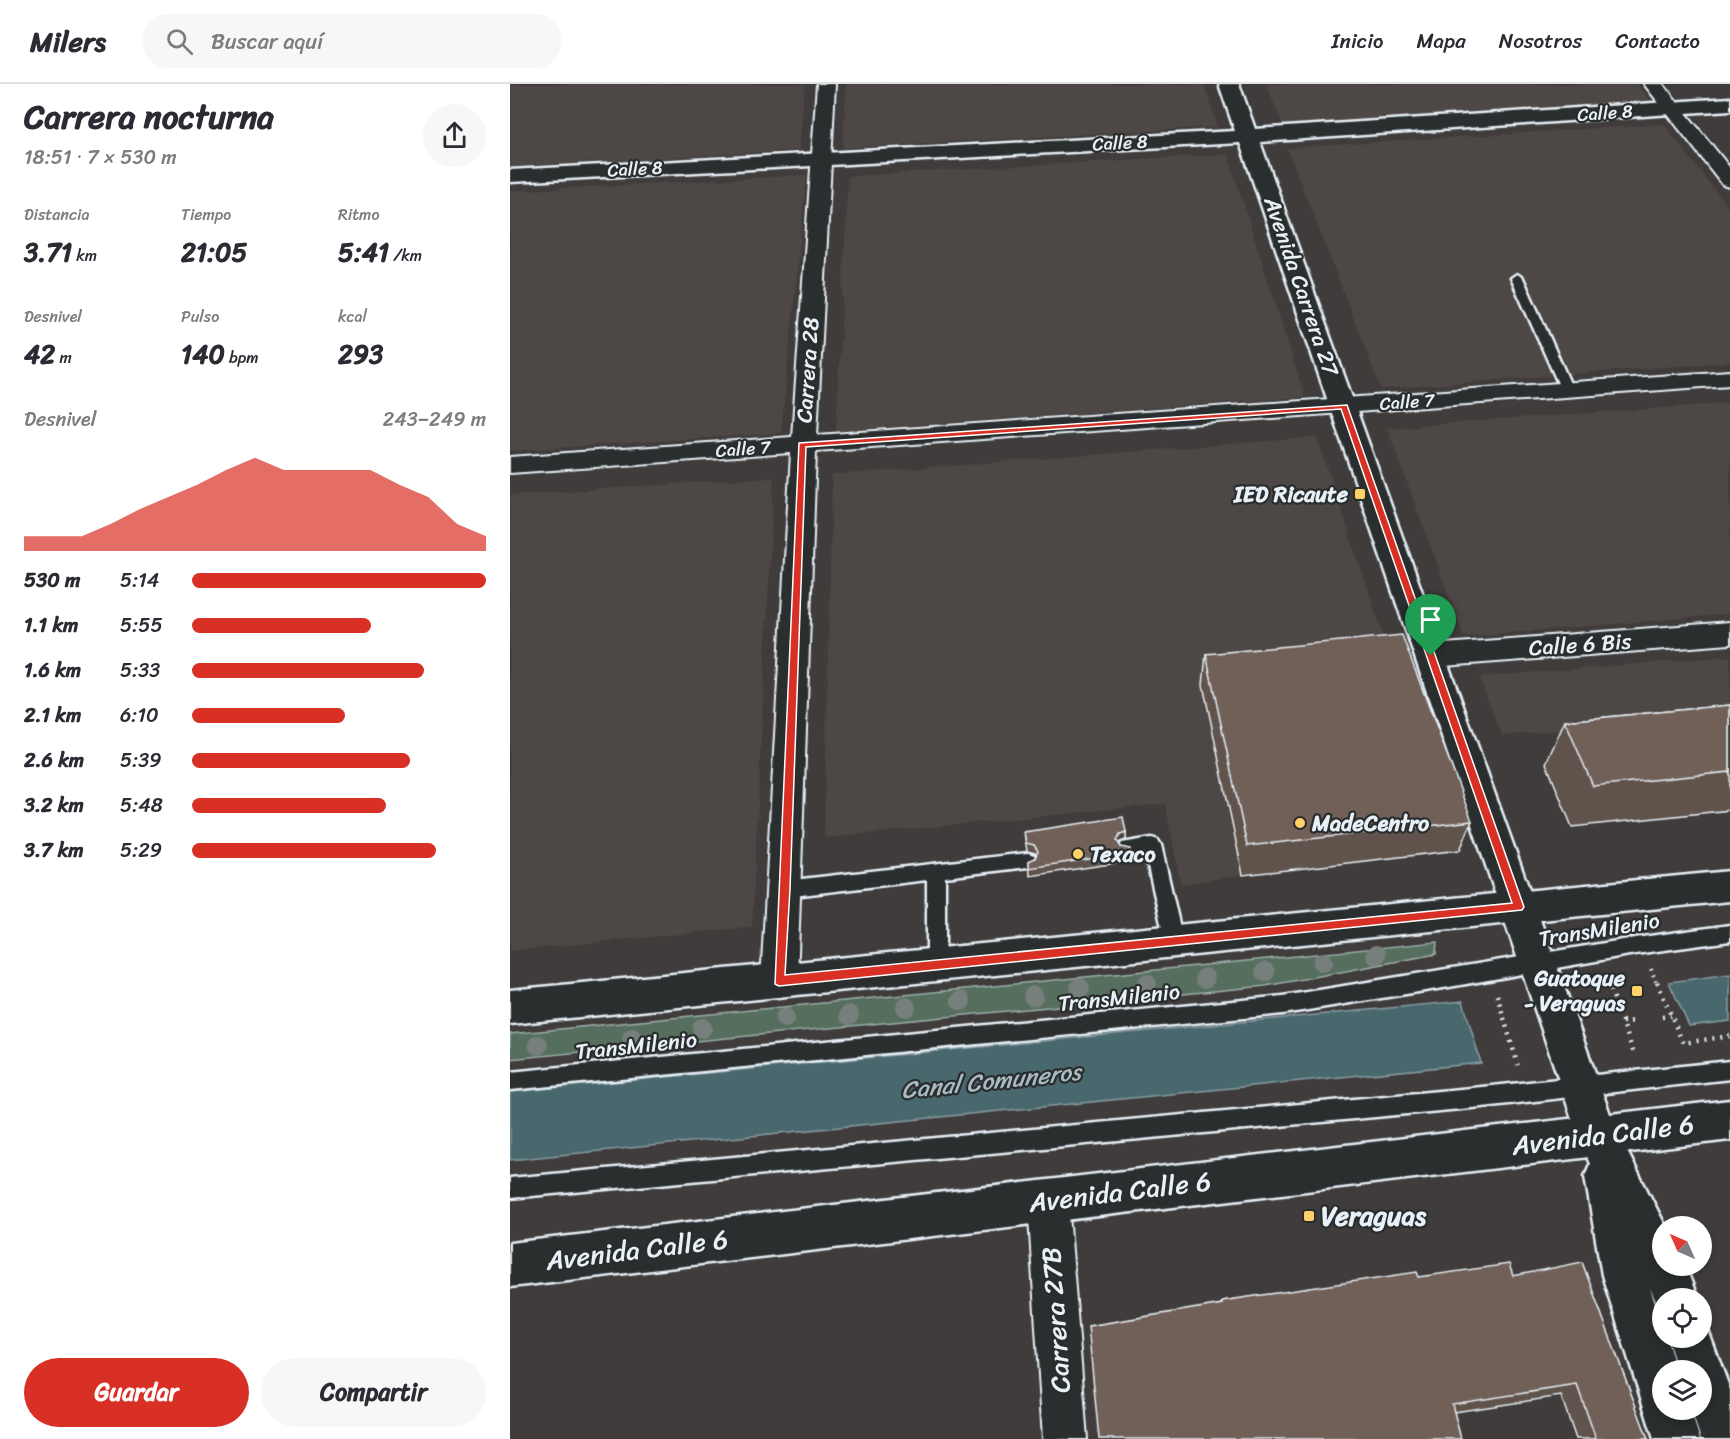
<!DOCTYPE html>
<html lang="es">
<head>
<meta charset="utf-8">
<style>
	:root { --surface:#fff; --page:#f7f7f7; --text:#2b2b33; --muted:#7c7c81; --line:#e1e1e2; --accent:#d93025 }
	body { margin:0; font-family:Sriracha,sans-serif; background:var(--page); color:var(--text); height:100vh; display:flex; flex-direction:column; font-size:22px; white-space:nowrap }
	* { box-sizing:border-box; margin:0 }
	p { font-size:20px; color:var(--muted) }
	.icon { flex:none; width:33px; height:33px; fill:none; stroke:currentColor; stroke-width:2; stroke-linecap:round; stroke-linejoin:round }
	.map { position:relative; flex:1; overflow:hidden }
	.details { display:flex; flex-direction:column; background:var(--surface); width:510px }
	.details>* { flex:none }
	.needle { width:39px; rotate:315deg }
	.tools { position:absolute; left:1142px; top:1132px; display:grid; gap:12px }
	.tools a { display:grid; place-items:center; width:60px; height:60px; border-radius:50%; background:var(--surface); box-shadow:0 3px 9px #0003; font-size:30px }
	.pin { position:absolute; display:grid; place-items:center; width:51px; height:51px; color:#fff; margin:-62px -26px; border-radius:50% 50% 50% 0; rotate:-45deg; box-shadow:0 0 6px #0007 }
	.pin .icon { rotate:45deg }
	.round { display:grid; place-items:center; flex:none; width:63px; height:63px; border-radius:32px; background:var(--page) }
	.summary { display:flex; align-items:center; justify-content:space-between; height:102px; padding:0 24px }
	h1 { font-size:33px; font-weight:800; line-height:45px }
	.stats { display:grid; grid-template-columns:repeat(3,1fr); gap:9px; height:102px; padding:6px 24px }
	.stats div { display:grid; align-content:center }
	.stats b { font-size:26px; font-weight:800 }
	.stats small { font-size:16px; font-weight:400 }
	.stats p { font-size:16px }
	.chart { height:168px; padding:12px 24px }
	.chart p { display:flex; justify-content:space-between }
	.chart svg { width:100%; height:108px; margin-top:6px; fill:var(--accent); opacity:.7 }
	.action { display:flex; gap:12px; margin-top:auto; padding:12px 24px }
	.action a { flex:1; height:69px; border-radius:36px; background:var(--accent); color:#fff; font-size:24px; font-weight:800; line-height:69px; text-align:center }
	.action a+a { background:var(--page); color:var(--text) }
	ul { padding:0 24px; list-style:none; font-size:20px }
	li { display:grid; grid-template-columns:96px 72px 1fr; align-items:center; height:45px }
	li i { height:15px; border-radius:8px; background:var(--accent) }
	header { display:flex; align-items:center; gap:36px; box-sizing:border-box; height:84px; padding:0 30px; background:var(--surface); border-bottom:2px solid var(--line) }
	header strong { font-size:28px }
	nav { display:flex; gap:33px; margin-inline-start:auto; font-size:21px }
	.search { width:420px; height:54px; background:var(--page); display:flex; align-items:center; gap:15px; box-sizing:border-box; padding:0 21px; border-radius:33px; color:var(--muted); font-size:22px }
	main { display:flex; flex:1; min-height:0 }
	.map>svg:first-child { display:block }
	.built { fill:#4e4744 }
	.green { fill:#546e5d; stroke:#9eb0aa; stroke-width:1.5 }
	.water { fill:#4a676e; stroke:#899ea5; stroke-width:1.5 }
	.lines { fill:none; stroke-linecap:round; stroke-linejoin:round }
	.lane-casing { stroke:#e8f1f8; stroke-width:5 }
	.street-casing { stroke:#e8f1f8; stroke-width:4 }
	.secondary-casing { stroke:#e8f1f8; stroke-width:5 }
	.primary-casing { stroke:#e8f1f8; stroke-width:5 }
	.path-far1 { stroke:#e8f1f8; stroke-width:4; stroke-dasharray:1.5 4.5; stroke-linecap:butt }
	.path { stroke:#e8f1f8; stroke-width:4.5; stroke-dasharray:2 6; stroke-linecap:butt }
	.lane { fill:#2a2d2e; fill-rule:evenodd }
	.street { fill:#2a2d2e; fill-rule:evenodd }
	.secondary { fill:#2a2d2e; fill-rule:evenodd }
	.primary { fill:#2a2d2e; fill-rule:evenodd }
	.tree { fill:#777f7c }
	.wall { fill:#61534c; stroke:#e8f1f8; stroke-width:1.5 }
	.shaded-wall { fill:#4f433e; stroke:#e8f1f8; stroke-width:1.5 }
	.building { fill:#716058; stroke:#e8f1f8; stroke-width:1.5 }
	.route { fill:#d93025; stroke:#fff; stroke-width:1.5; fill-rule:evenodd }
	.poi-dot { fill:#ffd166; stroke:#2a2d2e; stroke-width:2 }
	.labels { text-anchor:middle; stroke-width:4.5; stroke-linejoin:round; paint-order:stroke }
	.far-street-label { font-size:18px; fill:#e8f1f8; stroke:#2a2d2e }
	.street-label { font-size:22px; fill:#e8f1f8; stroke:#2a2d2e }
	.poi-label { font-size:22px; font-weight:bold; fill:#e8f1f8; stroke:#2a2d2e; text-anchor:end }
	.water-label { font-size:24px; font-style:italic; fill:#a9bac1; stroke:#2a2d2e }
	.near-street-label { font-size:27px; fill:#e8f1f8; stroke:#2a2d2e }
	.near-poi-label { font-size:27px; font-weight:bold; fill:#e8f1f8; stroke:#2a2d2e; text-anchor:start }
</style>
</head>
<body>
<header>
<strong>Milers</strong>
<div class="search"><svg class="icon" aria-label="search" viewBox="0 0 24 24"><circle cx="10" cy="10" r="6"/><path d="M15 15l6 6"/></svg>Buscar aquí</div>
<nav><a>Inicio</a><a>Mapa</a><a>Nosotros</a><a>Contacto</a></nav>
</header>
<main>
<section class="details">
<div class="summary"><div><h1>Carrera nocturna</h1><p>18:51 · 7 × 530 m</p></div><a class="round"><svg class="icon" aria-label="share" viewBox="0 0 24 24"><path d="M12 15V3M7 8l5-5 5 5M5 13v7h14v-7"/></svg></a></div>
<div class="stats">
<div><p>Distancia</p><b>3.71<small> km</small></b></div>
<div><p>Tiempo</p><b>21:05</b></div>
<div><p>Ritmo</p><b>5:41<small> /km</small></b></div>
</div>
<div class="stats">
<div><p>Desnivel</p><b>42<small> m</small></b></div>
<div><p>Pulso</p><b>140<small> bpm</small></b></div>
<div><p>kcal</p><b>293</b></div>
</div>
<div class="chart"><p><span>Desnivel</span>243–249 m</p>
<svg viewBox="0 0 160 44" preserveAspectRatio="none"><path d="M0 44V38L10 38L20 38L30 33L40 27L50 22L60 17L70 11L80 6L90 11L100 11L110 11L120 11L130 17L140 22L150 33L160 38V44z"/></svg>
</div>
<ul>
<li><b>530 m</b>5:14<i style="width:100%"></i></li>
<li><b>1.1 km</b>5:55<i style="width:61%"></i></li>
<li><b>1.6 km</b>5:33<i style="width:79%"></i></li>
<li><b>2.1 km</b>6:10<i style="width:52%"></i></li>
<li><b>2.6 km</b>5:39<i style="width:74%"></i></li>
<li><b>3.2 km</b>5:48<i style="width:66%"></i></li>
<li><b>3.7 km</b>5:29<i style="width:83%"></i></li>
</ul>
<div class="action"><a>Guardar</a><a>Compartir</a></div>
</section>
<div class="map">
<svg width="1220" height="1355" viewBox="0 0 1220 1355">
	<rect width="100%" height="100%" fill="#3f3c3b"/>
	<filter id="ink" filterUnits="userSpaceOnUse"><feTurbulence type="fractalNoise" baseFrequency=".0167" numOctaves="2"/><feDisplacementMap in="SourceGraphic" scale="12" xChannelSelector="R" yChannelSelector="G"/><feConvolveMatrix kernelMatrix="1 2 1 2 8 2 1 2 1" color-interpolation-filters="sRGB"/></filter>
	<g filter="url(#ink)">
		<path class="built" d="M0 0H295L289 66 0 83Z
			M336 0H694L708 43 333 64Z
			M756 0H1127L1142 19 773 42Z
			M1154 40 1220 126V278L871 305 777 64Z
			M718 70 795 313 326 347 338 92Z
			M297 91 271 349 0 367V107Z
			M1220 319V530L954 553 877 344Z
			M807 353 884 583 693 601 733 791 671 800 655 720 314 754 322 391Z
			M264 393 242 843 0 867V411Z
			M1220 572V631L992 652 969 593Z"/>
		<path class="green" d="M927 858 926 870 756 902 0 975V950Z"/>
		<path class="water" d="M1220 890V937L1179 942 1159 898Z
			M953 917 971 979 0 1076V1008Z"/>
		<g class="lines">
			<defs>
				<path id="lane" d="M1007 190 1013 194 1063 306 1062 309H1052L1051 306 1001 194Z
					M642 754 648 756 651 761 673 857 670 863 664 865 658 863 655 857 635 769 618 771 612 769 609 764 612 759Z
					M518 769 524 771 527 776 524 781 518 783 435 793V881L433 887 426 889 419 887 417 881V796L275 813 269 810 266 805 269 800 275 797Z
					M1220 841V857L1125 870 939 903 773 930 0 1006V988L773 912 1125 854Z
					M1220 977V995L972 1023 0 1114V1094L972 1003Z"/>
				<path id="street" d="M307 0H325L307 351 1220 287V301L306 367 287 897 282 908 269 913 256 908 251 897 281 369 0 389V373L282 353Z
					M1134 0H1153L1220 84V103L1213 101Z
					M1220 538V560L921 583 911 580 906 572 911 564 921 561Z
					M538 1097 552 1103 558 1117 577 1355H533L518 1117 524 1103Z"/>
				<path id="secondary" d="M709 0H729L745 45 1220 14V26L750 58 1105 1044 1156 1143H1152V1182H1175L1188 1215H1152V1231L1140 1204 1152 1241V1254H1156L1167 1287H1152V1326H1180L1190 1355H1144L1092 1191 1075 1092 1080 1080 1068 1052 730 59 0 98V86L725 47Z
					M1191 1237 1195 1238 1220 1306V1355H1191L1181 1326H1191V1287H1168L1157 1254H1191Z"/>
				<path id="primary" d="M1220 787V817L0 940V906Z
					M1220 1016V1056L0 1203V1159Z"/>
			</defs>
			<use href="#lane" class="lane-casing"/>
			<use href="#street" class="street-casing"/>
			<use href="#secondary" class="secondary-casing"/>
			<use href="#primary" class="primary-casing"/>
			<path class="path-far1" d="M1141 885 1147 900
				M1096 893 1098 900"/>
			<path class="path" d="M1098 898 1124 970
				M1147 898 1173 959 1220 952
				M987 911 1008 981
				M1152 933 1161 932
				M1112 938 1126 937"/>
			<use href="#lane" class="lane"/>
			<use href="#street" class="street"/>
			<use href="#secondary" class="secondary"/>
			<use href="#primary" class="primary"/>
		</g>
		<g class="tree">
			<circle cx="866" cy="871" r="10"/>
			<circle cx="813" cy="878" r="10"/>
			<circle cx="755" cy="888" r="10"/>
			<circle cx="695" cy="894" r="10"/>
			<circle cx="637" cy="900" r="10"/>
			<circle cx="570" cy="904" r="10"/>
			<circle cx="523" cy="912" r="10"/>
			<circle cx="451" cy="917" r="10"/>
			<circle cx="396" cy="923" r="10"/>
			<circle cx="339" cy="931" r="10"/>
			<circle cx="275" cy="934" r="10"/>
			<circle cx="192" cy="944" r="10"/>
			<circle cx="122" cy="954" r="10"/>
			<circle cx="28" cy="961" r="10"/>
		</g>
		<path class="wall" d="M696 570 962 737 950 766 733 791 693 601Z
			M1220 621V726L1062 743 1036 679 1055 637Z
			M514 748H616V756L610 758 609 760 611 763 620 769V777L520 792 519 777 525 774 526 771 525 769 517 767Z
			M1003 1192 1138 1355H1066L1051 1312 944 1328 711 1220 712 1217 909 1193Z"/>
		<path class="shaded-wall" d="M616 748V756L610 758 607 765V757L610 750Z"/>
		<path class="building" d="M892 551 962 737 737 762 696 570Z
			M1220 621V688L1083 702 1055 637Z
			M613 733 616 748 610 750 607 757 611 763 620 765V769L519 784V777L525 774 528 767 524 761 516 759 514 748Z
			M1072 1178 1138 1355H1086L1067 1301 942 1320 951 1355H589L578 1242 712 1220V1217L907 1188 909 1193 999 1180 1003 1192Z"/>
	</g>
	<path class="route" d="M837 321 1014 823 1012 826 269 902 265 900 289 359ZM831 325 1002 819 275 891 280 805 296 363Z"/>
	<g class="poi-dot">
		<rect x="844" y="404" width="12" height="12" rx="3"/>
		<circle cx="790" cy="739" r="6"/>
		<circle cx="568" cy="770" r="6"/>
		<rect x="1121" y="901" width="12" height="12" rx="3"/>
		<rect x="793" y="1126" width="12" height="12" rx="3"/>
	</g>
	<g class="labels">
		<g class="far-street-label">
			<text transform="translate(1095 29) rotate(-4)" y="6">Calle 8</text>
			<text transform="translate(610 59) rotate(-3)" y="6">Calle 8</text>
			<text transform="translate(125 85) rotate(-3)" y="6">Calle 8</text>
			<text transform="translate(897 318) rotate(-4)" y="6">Calle 7</text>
			<text transform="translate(233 365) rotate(-4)" y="6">Calle 7</text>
		</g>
		<g class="street-label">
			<text transform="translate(792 202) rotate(71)" y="8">Avenida Carrera 27</text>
			<text transform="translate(297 286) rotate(-86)" y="8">Carrera 28</text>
			<text transform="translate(1070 560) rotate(-4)" y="8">Calle 6 Bis</text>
			<text transform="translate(1089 845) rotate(-9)" y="8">TransMilenio</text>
			<text transform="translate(609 913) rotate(-6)" y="8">TransMilenio</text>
			<text transform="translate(126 961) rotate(-6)" y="8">TransMilenio</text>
		</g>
		<g class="poi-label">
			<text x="838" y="418">IED Ricaute</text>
			<text x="802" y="747" text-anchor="start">MadeCentro</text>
			<text x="580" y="778" text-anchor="start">Texaco</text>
			<text x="1115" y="902">Guatoque<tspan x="1115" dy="25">- Veraguas</tspan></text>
		</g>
		<g class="water-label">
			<text transform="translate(481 997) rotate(-6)" y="8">Canal Comuneros</text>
		</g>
		<g class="near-street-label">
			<text transform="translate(1093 1051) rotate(-7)" y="9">Avenida Calle 6</text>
			<text transform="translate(610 1108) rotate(-7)" y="9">Avenida Calle 6</text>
			<text transform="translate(127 1166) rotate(-7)" y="9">Avenida Calle 6</text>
			<text transform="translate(546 1236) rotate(-94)" y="9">Carrera 27B</text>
		</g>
		<g class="near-poi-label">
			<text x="811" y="1141">Veraguas</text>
		</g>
	</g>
</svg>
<div class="tools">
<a><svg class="needle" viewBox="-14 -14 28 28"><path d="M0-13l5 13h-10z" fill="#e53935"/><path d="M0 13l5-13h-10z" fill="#7c7c81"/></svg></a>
<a><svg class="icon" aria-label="locate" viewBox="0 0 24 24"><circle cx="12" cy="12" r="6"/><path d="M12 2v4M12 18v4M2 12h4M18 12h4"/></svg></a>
<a><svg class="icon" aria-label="layers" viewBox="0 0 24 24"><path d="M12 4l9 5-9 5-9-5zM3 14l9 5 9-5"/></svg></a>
</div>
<div class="pin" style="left:921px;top:572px;background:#1e9e55"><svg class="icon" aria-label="arrive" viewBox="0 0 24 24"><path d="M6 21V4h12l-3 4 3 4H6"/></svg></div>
</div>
</main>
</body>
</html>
